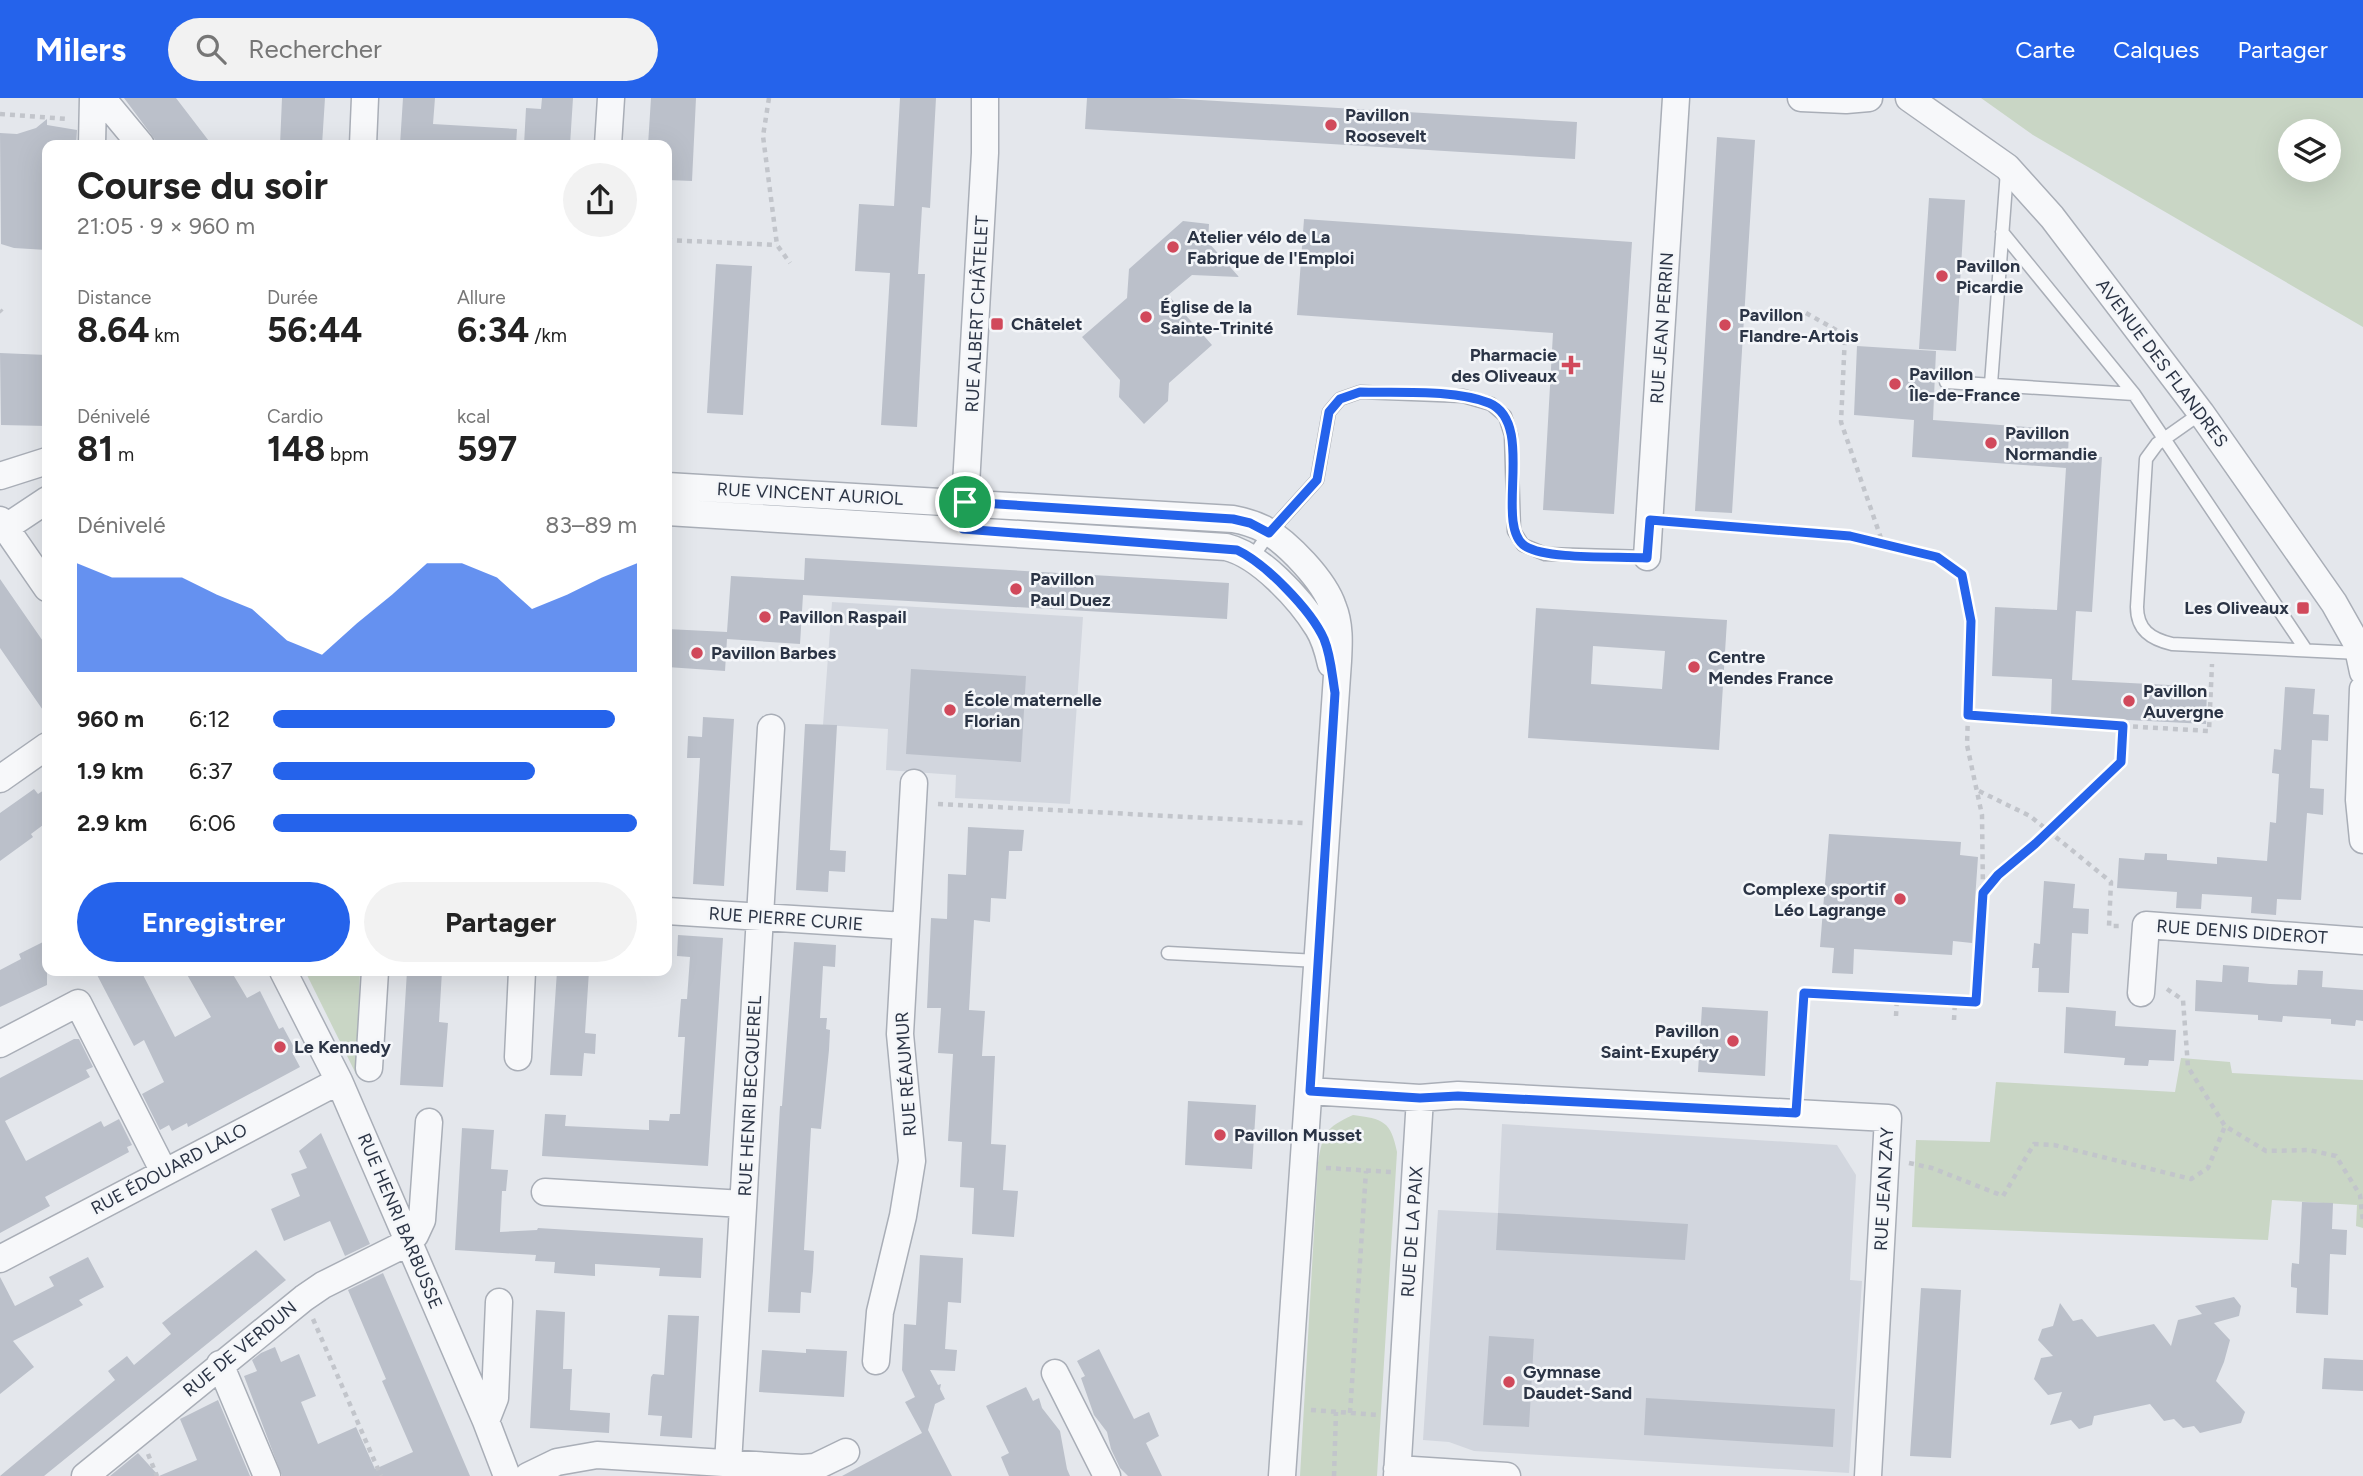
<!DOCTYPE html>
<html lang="fr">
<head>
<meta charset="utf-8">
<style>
	:root { --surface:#fff; --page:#f2f2f2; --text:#222; --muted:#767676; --accent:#2563eb }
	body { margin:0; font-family:Figtree,sans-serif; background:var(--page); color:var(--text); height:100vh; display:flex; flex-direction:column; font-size:26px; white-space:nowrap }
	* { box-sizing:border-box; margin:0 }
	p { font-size:23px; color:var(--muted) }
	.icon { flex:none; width:38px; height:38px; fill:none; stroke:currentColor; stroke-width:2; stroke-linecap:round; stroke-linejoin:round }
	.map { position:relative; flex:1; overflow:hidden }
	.side { position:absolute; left:42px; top:42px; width:630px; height:836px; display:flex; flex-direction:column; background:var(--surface); border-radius:14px; box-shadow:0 7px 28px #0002 }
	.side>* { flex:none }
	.fabs { position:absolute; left:2278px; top:21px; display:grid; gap:14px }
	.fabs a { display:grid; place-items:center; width:63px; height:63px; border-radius:50%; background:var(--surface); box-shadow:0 7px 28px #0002; font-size:35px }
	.pin { position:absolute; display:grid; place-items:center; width:60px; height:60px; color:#fff; margin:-30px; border:4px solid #fff; border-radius:50%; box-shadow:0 2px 7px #0007 }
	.round { display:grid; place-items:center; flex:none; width:74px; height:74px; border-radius:37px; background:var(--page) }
	.overview { display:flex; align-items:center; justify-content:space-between; height:119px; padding:0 35px }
	h1 { font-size:38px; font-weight:700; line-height:52px }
	.figures { display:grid; grid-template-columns:repeat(3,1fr); gap:10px; height:119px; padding:7px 35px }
	.figures div { display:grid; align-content:center }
	.figures b { font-size:35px; font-weight:700 }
	.figures small { font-size:19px; font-weight:400 }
	.figures p { font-size:19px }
	.chart { height:196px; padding:14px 35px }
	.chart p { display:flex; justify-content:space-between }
	.chart svg { width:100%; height:126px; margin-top:7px; fill:var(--accent); opacity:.7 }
	.button { display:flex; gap:14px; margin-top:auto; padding:14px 35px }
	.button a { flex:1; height:80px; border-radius:42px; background:var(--accent); color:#fff; font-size:28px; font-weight:700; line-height:80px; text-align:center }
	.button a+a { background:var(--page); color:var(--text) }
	ul { padding:0 35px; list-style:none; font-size:23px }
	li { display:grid; grid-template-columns:112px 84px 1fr; align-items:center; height:52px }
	li i { height:18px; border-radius:9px; background:var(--accent) }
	header { display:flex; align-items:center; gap:42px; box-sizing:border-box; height:98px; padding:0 35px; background:var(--accent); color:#fff }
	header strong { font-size:33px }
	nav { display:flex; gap:38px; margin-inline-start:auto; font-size:24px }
	.search { width:490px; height:63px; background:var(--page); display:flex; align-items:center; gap:18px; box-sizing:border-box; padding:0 24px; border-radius:38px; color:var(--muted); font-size:26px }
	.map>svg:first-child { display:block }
	.built { fill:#d2d6de }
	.green { fill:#c9d6c5; fill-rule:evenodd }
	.building { fill:#bbc0ca; fill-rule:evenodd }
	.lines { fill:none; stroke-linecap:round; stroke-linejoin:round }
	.service-casing { stroke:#a9aeb7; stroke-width:15 }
	.minor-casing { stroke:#a9aeb7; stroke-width:29 }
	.path { stroke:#c2c5cb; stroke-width:4.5; stroke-dasharray:5 5; stroke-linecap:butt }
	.service { stroke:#f7f8fa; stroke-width:12 }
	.minor { stroke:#f7f8fa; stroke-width:26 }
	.route-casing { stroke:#fff; stroke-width:14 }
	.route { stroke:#2563eb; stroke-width:9 }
	.poi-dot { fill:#d1495b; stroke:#f4f6f9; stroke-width:2.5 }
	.labels { text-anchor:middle; stroke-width:5; stroke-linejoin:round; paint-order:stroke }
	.poi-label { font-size:18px; font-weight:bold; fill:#2b3445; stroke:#f4f6f9; text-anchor:start }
	.street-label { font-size:18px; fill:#2b3445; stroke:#f4f6f9 }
</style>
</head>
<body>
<header>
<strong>Milers</strong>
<div class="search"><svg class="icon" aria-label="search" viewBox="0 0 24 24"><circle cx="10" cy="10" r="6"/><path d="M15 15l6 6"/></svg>Rechercher</div>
<nav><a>Carte</a><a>Calques</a><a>Partager</a></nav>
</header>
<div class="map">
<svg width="2363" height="1378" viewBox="0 0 2363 1378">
	<rect width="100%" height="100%" fill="#e4e7ec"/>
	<path class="built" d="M832 504 1083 519 1070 706 955 700 956 677 886 672 888 631 823 627Z
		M1502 1026 1837 1047 1856 1077 1850 1182 1862 1183 1849 1375 1474 1353 1449 1344 1423 1342 1438 1112 1498 1115Z"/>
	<path class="green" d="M1981 0H2363V229L2033 37ZM2329 33V72H2291V33Z
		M305 873H360L356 976Z
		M2181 960 2230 964 2232 975 2363 982V1130L2356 1128 2357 1107 2272 1102 2268 1142 1912 1129 1916 1042 1990 1044 1996 984 2175 994Z
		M1353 1017C1383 1021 1391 1023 1397 1054L1377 1378H1300L1318 1065C1323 1035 1325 1030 1353 1017Z"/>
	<path class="building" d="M124 0H176L212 47H159Z
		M282 0H325L322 47H280Z
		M403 0H435L433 26 517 31 516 47H400Z
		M542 0H573L570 47H524L526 10 541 11Z
		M651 0H696L692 83 667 82V47H648Z
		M900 0H936L930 110 922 109 918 176H925L917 329 881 327 890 175 855 173 859 106 894 108Z
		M1087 0H1167L1577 24 1575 61 1085 31Z
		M47 21V27L77 32 76 47H47V152L14 150 1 146 0 35 17 36 36 30Z
		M1717 39 1755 42 1732 415 1695 413Z
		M1929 100 1965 102 1956 253 1919 251Z
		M1304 121 1632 144 1614 416 1543 412 1553 235 1297 217Z
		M1183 123 1209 126 1208 144 1239 179 1192 177 1168 197 1212 247 1169 285 1168 303 1144 326 1119 299 1120 282 1082 239 1127 200 1129 171Z
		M716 166 752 168 743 317 707 315Z
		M1857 248 1936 253 1933 322 2069 332 2068 357 2102 359 2092 514 2076 513 2072 582 2207 589 2206 626 2051 618 2052 581 1992 578 1995 509 2057 512 2066 370 1912 359 1914 322 1854 317Z
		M0 255 47 257V328L1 327Z
		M805 460 1229 485 1227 521 803 497 800 546 727 541 725 573 667 569V531L727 534 731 478 804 482Z
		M0 481 47 549V618L0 550Z
		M1536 510 1727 522 1719 652 1528 640ZM1593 548 1665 553 1662 591 1591 586Z
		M911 571 1026 578 1021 664 906 656Z
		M2285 589 2315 591 2313 616 2329 617 2328 643 2312 642 2310 690 2324 691 2323 717 2307 715 2301 802 2277 801 2276 817 2251 815 2252 799 2202 796 2201 811 2176 810 2177 794 2117 790 2119 760 2144 762 2145 755 2167 756V762L2217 766V759L2267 763 2270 724 2276 725 2279 676 2272 675 2274 651 2281 652Z
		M703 619 734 621 724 788 693 786 700 660H687L688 638 702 639Z
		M805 626 837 627 830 752 846 753 845 774 829 773 828 794 796 792Z
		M47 690V724L31 736 33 739 0 763V715L34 691 38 696Z
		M968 729 1024 732 1022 753H1009L1006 801 991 800 990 824 974 822 969 912 985 913 982 958H995L991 1046 1006 1047 1003 1092 1018 1093 1014 1139 972 1136 974 1090 960 1089 962 1044 948 1043 953 956 938 955 941 910H927L931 820 947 821 948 776 966 777Z
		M1829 736 1961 744 1960 757 1978 759 1972 845 1953 843 1952 857 1854 851 1853 876 1832 875 1834 850 1820 849Z
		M2044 783 2075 786 2073 810 2089 811 2088 836 2072 835 2069 895 2038 894 2039 870H2032L2034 845 2040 846Z
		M678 837 723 840 708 1068 542 1058 545 1016 566 1017 565 1028 649 1032V1022L669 1023 670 1016H680L685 939H678L681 901H687L690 859 677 858Z
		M47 842V887L0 909V872L21 861 19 856Z
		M794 844 836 847 835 869 823 868 820 920H827L826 931 830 932 829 952 821 1031 811 1030 804 1152 814 1153 813 1173 811 1195 801 1194 800 1215 768 1214 780 1008H782Z
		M2223 867 2249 869 2248 884 2270 886 2297 887 2298 872 2323 873 2322 889 2363 892V923L2356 922 2355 928 2331 926V921L2283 918 2282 924 2258 922V917L2195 913 2196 882 2222 884Z
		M95 873H141L175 939 211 919 185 873H231L247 900 260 893 279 931 283 929 296 953 292 954 300 969 188 1029 187 1025 172 1033 169 1027 160 1032 142 996 164 984 144 942 134 948Z
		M407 873H442L439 924 448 925 443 989 400 987Z
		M557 873H589L585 935 596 936 595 956 584 955 582 978 550 977Z
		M1702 909 1768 913 1765 978 1698 974Z
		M2066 909 2116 913 2115 928 2176 932 2174 963 2149 962 2148 968 2124 967 2125 960 2064 955Z
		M74 941H79L93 969 86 972 90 979 5 1023 26 1063 101 1023 104 1029 119 1021 132 1047 127 1049 129 1054 45 1099 50 1108 0 1135V980Z
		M1188 1003 1256 1007 1252 1071 1185 1067Z
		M462 1030 494 1032 491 1071 508 1072 506 1093H502L500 1134 537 1132 538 1130 703 1140 701 1180 659 1178 660 1170 595 1166V1178L554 1175 555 1164 535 1163 536 1157 455 1152Z
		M321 1035 370 1146 345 1158 330 1123 284 1143 271 1111 300 1098 291 1076 307 1070 299 1053Z
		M2302 1104 2333 1105 2332 1131 2347 1132 2346 1157 2330 1156 2328 1217 2296 1215 2297 1190 2291 1189V1177L2292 1165 2299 1166Z
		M1498 1115 1688 1126 1685 1162 1496 1152Z
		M256 1152 286 1182 44 1378H0L115 1282 108 1273 127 1258 134 1267 171 1236 162 1225Z
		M920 1157 963 1160 961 1205 948 1204 945 1251 957 1252 955 1273 930 1272 938 1287 941 1286 940 1291 945 1301 935 1306 928 1332 952 1378H842L922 1335 905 1304 915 1299 902 1272 904 1226 916 1227Z
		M88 1159 104 1189 79 1202 83 1207 13 1243 34 1269 0 1296V1179L15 1208 54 1188 49 1179Z
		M383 1175 470 1378H282L244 1278 257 1273 252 1262 261 1255 275 1249 281 1264 299 1256 316 1298 301 1304 318 1346 356 1329 375 1371 413 1354 382 1283 386 1281 348 1192Z
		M1921 1190 1961 1192 1951 1360 1910 1358Z
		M2234 1199 2241 1208 2239 1218 2214 1225 2230 1242 2224 1264 2216 1283 2245 1314 2241 1325 2200 1335 2194 1328 2183 1330 2174 1321 2164 1323 2150 1306 2094 1318 2092 1327 2079 1331 2071 1322 2050 1327 2062 1294 2048 1297 2034 1281 2041 1260 2053 1258 2038 1242 2042 1231 2053 1228 2060 1205 2073 1223 2082 1221 2097 1239 2154 1226 2171 1248 2178 1222 2202 1216 2195 1208Z
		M536 1212 565 1214 563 1271H572L570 1312 610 1315 609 1335 530 1330Z
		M668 1217 699 1218 692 1340 660 1338 662 1318 648 1317 651 1279 653 1276 664 1277Z
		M1489 1238 1534 1241 1529 1329 1483 1327Z
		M806 1251 847 1253 844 1299 759 1294 762 1252 806 1255Z
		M1099 1251 1134 1321 1149 1314 1159 1338 1146 1345 1162 1378H1128L1120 1370 1111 1351 1107 1334 1094 1317 1081 1280 1085 1278 1077 1263Z
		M2324 1260 2363 1262V1293L2322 1291Z
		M1026 1289 1033 1303 1039 1300 1042 1310 1060 1333 1067 1371 1070 1378H1009L1001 1359 1009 1355 986 1308Z
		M1646 1300 1835 1311 1833 1349 1644 1337Z
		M218 1302 250 1378H110L138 1355 159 1378 197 1362 180 1321Z"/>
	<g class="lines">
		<defs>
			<path id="service" d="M2002 134 2134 296 2306 552
				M1946 284 2134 296
				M1991 286 2007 73
				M2201 315 2157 346 2146 361 2137 509C2137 532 2151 541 2172 546L2359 555
				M1252 460 1269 435 1317 382 1329 314 1340 301 1360 294 1463 298 1491 306 1505 318 1511 337 1514 433 1523 447 1545 456 1647 459
				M1168 855 1318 863"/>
			<path id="minor" d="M102 0 141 47
				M1801 0 1846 2 1869 0
				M1909 0 2007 69 2052 119 2201 315 2334 505 2357 546 2363 574
				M92 47 93 0
				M363 47 365 0
				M608 47 611 0
				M0 378 47 363
				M667 388 1233 421C1244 423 1254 426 1264 431 1288 445 1324 482 1333 509 1340 526 1339 545 1338 563L1282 1378
				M667 414 1226 449C1260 457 1300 501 1318 530 1325 541 1328 553 1331 566
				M0 422 47 490
				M964 422 985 55V0
				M5 430 47 402
				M1647 459 1676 0
				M2363 591 2359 702 2363 742
				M0 681 47 648
				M667 813 905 828
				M283 873 339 983 486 1323 507 1378
				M2141 895 2146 827 2363 843
				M0 946 78 905 164 1074
				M518 959 522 873
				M369 970 375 873
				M1309 993 1420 1000 1397 1378
				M1420 1000 1458 997 1888 1020 1868 1378
				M545 1094 743 1106
				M0 1161 339 983
				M876 1263 880 1214 903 1118 912 1063 900 936 914 685
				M220 1266 267 1378
				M1055 1275 1107 1378
				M486 1323 495 1300 499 1204
				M728 1366 771 630
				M1397 1371 1507 1378
				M85 1378 304 1200 323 1187 409 1144 415 1137 422 1122 429 1024
				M528 1378 557 1364 597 1357 802 1370 815 1369 846 1354"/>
		</defs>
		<use href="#service" class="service-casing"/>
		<use href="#minor" class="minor-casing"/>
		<path class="path" d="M769 0 763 38 777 147 790 165
			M0 16 67 21
			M667 142 777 147
			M0 212 2 214
			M1806 215 1845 237 1841 324 1883 446
			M1672 424 1850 438 1937 459 1961 477 1971 523 1967 647 1982 717 1983 795 1976 904 1804 895 1798 990
			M1968 617 2123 628 2121 664 2035 746 1998 777 1984 795
			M2123 628 2209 633 2212 566
			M1979 693 2030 718 2111 784 2109 828H2122
			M938 706 1303 725
			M2167 891 2183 902 2188 969 2225 1028 2266 1053 2309 1052 2336 1058 2360 1097 2363 1123
			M1896 918 1897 899
			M1954 922 1955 903
			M1909 1065 1932 1070 2003 1098 2034 1046 2054 1047 2191 1081 2208 1070 2225 1028
			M1326 1070 1391 1074
			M313 1221 381 1378
			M1311 1312 1379 1317
			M1350 1315 1366 1073
			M148 1356 157 1378
			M1334 1378 1336 1314"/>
		<use href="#service" class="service"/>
		<use href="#minor" class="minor"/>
	</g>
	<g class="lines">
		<defs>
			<path id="route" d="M1360 294C1397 295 1455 291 1489 305 1537 325 1493 427 1525 448 1547 462 1618 458 1647 460L1650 422 1850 438 1937 459 1962 477 1971 523 1968 617 2123 628 2121 664 2035 746 1998 777 1983 795 1976 904 1804 895 1796 1015 1458 998 1420 1000 1310 993 1335 595C1332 577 1331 558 1324 541 1311 512 1265 465 1237 452L963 431 965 404 1233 421 1250 425 1269 435 1317 382 1329 314 1340 301Z"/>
		</defs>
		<use href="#route" class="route-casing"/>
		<use href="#route" class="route"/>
	</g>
	<g class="poi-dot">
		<circle cx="1331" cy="27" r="7"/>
		<circle cx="1173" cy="149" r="7"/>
		<circle cx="1942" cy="178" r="7"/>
		<circle cx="1146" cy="219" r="7"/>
		<rect x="990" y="219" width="14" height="14" rx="3.5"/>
		<circle cx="1725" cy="227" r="7"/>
		<path d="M1567.5 256.5h7v7h7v7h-7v7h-7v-7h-7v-7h7z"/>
		<circle cx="1895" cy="286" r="7"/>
		<circle cx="1991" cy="345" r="7"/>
		<circle cx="1016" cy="491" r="7"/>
		<rect x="2296" y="503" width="14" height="14" rx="3.5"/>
		<circle cx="765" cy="519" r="7"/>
		<circle cx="697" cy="555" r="7"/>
		<circle cx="1694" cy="569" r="7"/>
		<circle cx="2129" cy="603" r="7"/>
		<circle cx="950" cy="612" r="7"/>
		<circle cx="1900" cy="801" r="7"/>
		<circle cx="1733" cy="943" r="7"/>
		<circle cx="280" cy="949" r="7"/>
		<circle cx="1220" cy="1037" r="7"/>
		<circle cx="1509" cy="1284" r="7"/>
	</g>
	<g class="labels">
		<g class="poi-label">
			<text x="1345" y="23">Pavillon<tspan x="1345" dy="21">Roosevelt</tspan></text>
			<text x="1187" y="145">Atelier vélo de La<tspan x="1187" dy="21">Fabrique de l'Emploi</tspan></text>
			<text x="1956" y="174">Pavillon<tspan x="1956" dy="21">Picardie</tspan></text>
			<text x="1160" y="215">Église de la<tspan x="1160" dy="21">Sainte-Trinité</tspan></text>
			<text x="1739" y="223">Pavillon<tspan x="1739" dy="21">Flandre-Artois</tspan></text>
			<text x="1011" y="232">Châtelet</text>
			<text x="1557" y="263" text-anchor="end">Pharmacie<tspan x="1557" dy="21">des Oliveaux</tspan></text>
			<text x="1909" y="282">Pavillon<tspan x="1909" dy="21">Île-de-France</tspan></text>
			<text x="2005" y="341">Pavillon<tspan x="2005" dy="21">Normandie</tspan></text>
			<text x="1030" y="487">Pavillon<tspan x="1030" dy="21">Paul Duez</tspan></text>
			<text x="2289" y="516" text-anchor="end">Les Oliveaux</text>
			<text x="779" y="525">Pavillon Raspail</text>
			<text x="711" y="561">Pavillon Barbes</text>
			<text x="1708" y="565">Centre<tspan x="1708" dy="21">Mendes France</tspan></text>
			<text x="2143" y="599">Pavillon<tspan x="2143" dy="21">Auvergne</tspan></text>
			<text x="964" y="608">École maternelle<tspan x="964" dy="21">Florian</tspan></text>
			<text x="1886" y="797" text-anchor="end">Complexe sportif<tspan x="1886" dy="21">Léo Lagrange</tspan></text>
			<text x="1719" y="939" text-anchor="end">Pavillon<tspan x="1719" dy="21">Saint-Exupéry</tspan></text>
			<text x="294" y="955">Le Kennedy</text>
			<text x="1234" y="1043">Pavillon Musset</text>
			<text x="1523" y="1280">Gymnase<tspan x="1523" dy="21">Daudet-Sand</tspan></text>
		</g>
		<g class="street-label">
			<text transform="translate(977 216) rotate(-87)" y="6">RUE ALBERT CHÂTELET</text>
			<text transform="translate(1662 230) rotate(-86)" y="6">RUE JEAN PERRIN</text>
			<text transform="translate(2162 265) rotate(53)" y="6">AVENUE DES FLANDRES</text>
			<text transform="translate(810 396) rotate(3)" y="6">RUE VINCENT AURIOL</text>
			<text transform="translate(786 821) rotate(4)" y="6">RUE PIERRE CURIE</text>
			<text transform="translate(2242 834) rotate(4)" y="6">RUE DENIS DIDEROT</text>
			<text transform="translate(906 976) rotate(-94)" y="6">RUE RÉAUMUR</text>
			<text transform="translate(750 998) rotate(-87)" y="6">RUE HENRI BECQUEREL</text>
			<text transform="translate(169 1071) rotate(-28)" y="6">RUE ÉDOUARD LALO</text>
			<text transform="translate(1884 1091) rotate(-87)" y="6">RUE JEAN ZAY</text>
			<text transform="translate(400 1123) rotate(67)" y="6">RUE HENRI BARBUSSE</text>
			<text transform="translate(1412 1134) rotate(-86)" y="6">RUE DE LA PAIX</text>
			<text transform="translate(240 1251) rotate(-39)" y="6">RUE DE VERDUN</text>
		</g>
	</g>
</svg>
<div class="fabs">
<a><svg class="icon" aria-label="layers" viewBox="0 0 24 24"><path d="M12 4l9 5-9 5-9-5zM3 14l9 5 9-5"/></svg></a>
</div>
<div class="pin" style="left:965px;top:404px;background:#1e9e55"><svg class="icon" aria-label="arrive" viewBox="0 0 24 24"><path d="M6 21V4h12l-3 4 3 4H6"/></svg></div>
<section class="side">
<div class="overview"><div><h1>Course du soir</h1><p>21:05 · 9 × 960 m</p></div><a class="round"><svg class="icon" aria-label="share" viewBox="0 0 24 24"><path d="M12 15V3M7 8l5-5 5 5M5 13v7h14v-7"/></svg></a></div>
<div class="figures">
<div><p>Distance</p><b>8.64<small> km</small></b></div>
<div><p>Durée</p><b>56:44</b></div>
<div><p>Allure</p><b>6:34<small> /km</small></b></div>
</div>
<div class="figures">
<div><p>Dénivelé</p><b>81<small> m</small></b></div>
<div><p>Cardio</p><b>148<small> bpm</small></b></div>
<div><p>kcal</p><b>597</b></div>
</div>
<div class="chart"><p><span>Dénivelé</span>83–89 m</p>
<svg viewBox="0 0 160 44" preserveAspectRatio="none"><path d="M0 44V6L10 11L20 11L30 11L40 17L50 22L60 33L70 38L80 27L90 17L100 6L110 6L120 11L130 22L140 17L150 11L160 6V44z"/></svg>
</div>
<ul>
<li><b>960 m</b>6:12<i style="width:94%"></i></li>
<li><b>1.9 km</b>6:37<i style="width:72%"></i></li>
<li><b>2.9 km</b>6:06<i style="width:100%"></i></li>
</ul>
<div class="button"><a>Enregistrer</a><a>Partager</a></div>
</section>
</div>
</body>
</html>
